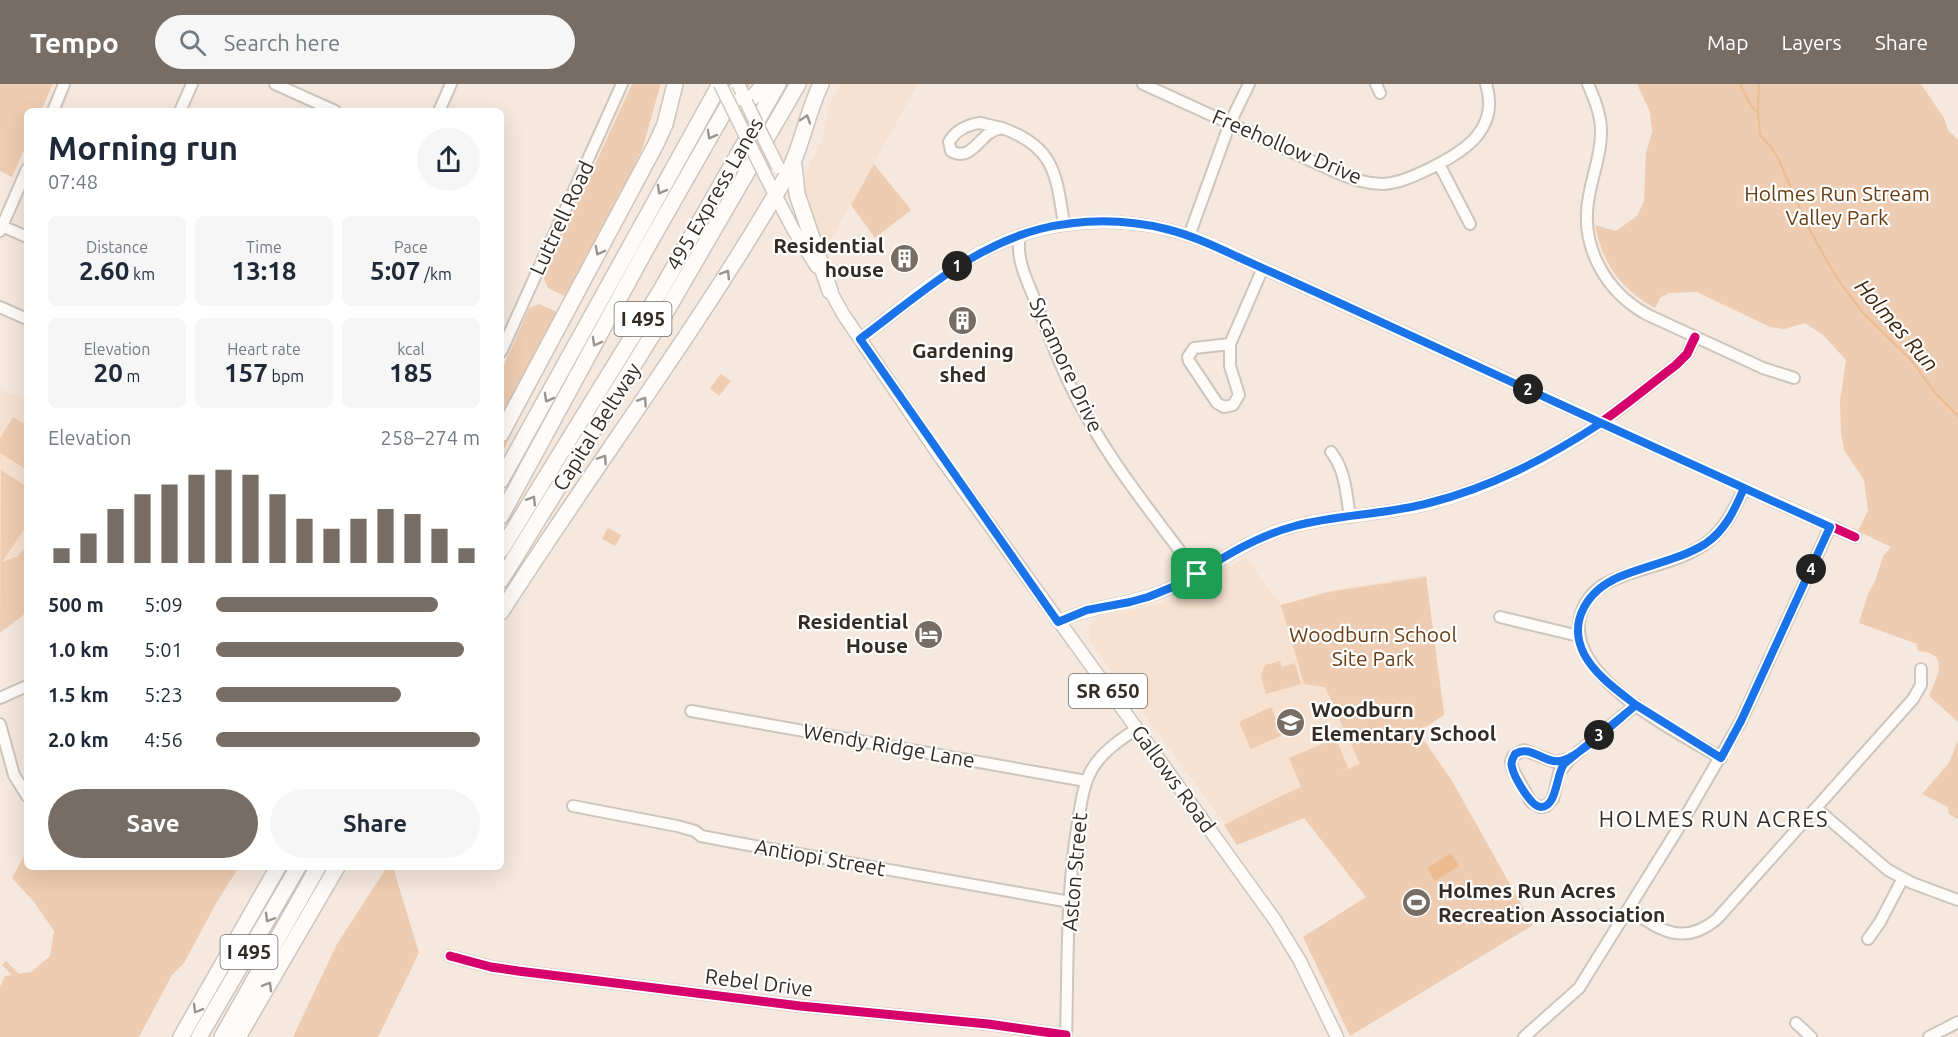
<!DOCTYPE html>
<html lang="en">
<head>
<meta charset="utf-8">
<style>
	:root { --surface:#fff; --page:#f6f6f7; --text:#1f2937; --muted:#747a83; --accent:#776d65 }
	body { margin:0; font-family:Ubuntu,sans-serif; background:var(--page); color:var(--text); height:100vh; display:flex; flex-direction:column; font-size:22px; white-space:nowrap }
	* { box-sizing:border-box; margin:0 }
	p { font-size:20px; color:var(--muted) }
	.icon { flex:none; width:33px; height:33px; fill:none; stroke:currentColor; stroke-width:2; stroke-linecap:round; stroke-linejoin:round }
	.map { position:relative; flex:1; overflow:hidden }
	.drawer { position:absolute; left:24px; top:24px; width:480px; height:762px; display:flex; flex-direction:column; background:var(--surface); border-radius:9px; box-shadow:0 6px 24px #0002 }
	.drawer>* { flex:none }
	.pin { position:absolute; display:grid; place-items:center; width:51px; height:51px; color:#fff; margin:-26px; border-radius:12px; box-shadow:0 3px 9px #0006 }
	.km { position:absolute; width:30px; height:30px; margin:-15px; border-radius:50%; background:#222; color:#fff; font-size:16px; line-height:30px; text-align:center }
	.round { display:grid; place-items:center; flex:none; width:63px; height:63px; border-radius:32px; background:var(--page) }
	.overview { display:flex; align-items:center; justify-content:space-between; height:102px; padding:0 24px }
	h1 { font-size:33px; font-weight:700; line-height:45px }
	.stats { display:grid; grid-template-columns:repeat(3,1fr); gap:9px; height:102px; padding:6px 24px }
	.stats div { display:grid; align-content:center; border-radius:9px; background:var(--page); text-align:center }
	.stats b { font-size:26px; font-weight:700 }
	.stats small { font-size:16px; font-weight:400 }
	.stats p { font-size:16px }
	.chart { height:168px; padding:12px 24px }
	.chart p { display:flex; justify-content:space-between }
	.chart svg { width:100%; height:108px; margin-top:6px; stroke:var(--accent); stroke-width:6 }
	.cta { display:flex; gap:12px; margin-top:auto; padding:12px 24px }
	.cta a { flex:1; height:69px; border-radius:36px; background:var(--accent); color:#fff; font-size:24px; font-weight:700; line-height:69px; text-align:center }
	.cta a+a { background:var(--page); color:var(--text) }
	ul { padding:0 24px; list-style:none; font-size:20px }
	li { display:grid; grid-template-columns:96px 72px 1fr; align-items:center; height:45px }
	li i { height:15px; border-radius:8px; background:var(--accent) }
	header { display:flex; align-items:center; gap:36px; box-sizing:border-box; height:84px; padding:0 30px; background:var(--accent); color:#fff }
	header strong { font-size:28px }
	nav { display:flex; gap:33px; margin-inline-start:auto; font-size:21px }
	.search { width:420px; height:54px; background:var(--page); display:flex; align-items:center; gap:15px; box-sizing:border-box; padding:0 21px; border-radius:33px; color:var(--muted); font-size:22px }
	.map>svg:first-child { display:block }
	.built { fill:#f7e1d0 }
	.green { fill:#eeccb1 }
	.water { fill:#edbb90 }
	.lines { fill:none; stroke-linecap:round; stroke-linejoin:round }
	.stream { stroke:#edbb90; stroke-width:2 }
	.minor-casing { stroke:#cec5bd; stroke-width:14 }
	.major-casing { stroke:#cec5bd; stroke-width:15 }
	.highway-casing { stroke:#cec5bd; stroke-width:18 }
	.minor { stroke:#fefcfa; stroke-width:10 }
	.major { stroke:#fefcfa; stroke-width:12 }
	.highway { stroke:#fefcfa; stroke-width:15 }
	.major-bridge-casing { stroke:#cec5bd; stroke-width:15; stroke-linecap:butt }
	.major-bridge { stroke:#fefcfa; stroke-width:12 }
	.cycleway-casing { stroke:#fff; stroke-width:13 }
	.cycleway { stroke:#d6006c; stroke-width:9 }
	.oneway { stroke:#98948f }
	.route-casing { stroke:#fff; stroke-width:12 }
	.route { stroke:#1a73e8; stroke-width:8 }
	.labels { text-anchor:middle; stroke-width:4.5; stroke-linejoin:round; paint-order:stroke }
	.shield { fill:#fff; stroke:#706b66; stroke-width:1.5 }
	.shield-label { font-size:20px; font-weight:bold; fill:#332b24 }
	.street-label { font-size:21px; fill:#332b24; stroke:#fff }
	.park-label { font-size:21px; fill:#683d12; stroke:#fff }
	.poi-label { font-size:21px; font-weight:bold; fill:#332b24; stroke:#fff; text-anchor:end }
	.water-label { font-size:22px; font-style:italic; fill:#3e240a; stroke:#fff }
	.neighbourhood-label { font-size:22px; letter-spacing:1.5px; fill:#332b24; stroke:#fff }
</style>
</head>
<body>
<header>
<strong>Tempo</strong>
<div class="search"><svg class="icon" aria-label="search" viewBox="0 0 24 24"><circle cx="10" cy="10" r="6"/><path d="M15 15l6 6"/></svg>Search here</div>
<nav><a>Map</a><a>Layers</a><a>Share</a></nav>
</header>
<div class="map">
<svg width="1958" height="953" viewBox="0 0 1958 953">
	<rect width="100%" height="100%" fill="#f5e8de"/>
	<path class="built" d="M841 0H918L824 168 799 105 824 52 829 21Z
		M0 305 27 316V501L0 523Z
		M1246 474 1281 521 1331 506 1426 491 1445 630 1418 647 1452 696 1478 743 1367 812 1308 717 1239 759 1089 556V543L1098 533 1151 522 1191 508 1198 511 1215 500 1216 492 1219 488Z"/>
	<path class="green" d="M0 0H53L41 27H27V59L12 93 0 87Z
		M632 0H660V2L643 63 575 217 548 204 543 193Z
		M1637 0H1921L1944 34 1948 46 1958 56V638L1929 612C1936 594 1952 569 1918 567L1917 560 1859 539 1868 510 1876 495 1883 472 1891 463 1858 447 1868 427 1864 396 1844 366 1841 349 1840 317 1846 276 1822 250 1805 239 1784 245 1770 243 1697 208 1669 209 1660 214 1655 224C1621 206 1602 179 1595 141L1616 147 1637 132 1644 117 1646 68 1652 48 1650 28Z
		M874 80 911 126 875 154 851 121Z
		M539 220 568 233 501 371V288L529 224Z
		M721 290 731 297 719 312 710 304Z
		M13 333 27 341V386L0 369V354Z
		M1 386 27 403V441L2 478 18 472 27 461V528L0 549Z
		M608 444 621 451 615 462 602 455Z
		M1426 493 1444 631 1418 648 1452 697 1533 841 1350 952 1303 853 1366 813 1304 734 1237 761 1224 741 1281 712 1301 703 1289 674 1336 654 1348 684 1340 688 1360 680 1325 603 1304 600 1281 521 1329 508Z
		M1280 577 1282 583 1295 579 1301 600 1266 610 1261 591 1265 581Z
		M1271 623 1283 651 1251 665 1239 638Z
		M1958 656V735L1949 730 1948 723 1922 710 1949 679Z
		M27 767V783H239L218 816 184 879 172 891 139 953H0V903L5 892 12 891 2 881 6 877 19 890 31 888 50 872 54 847 34 818 12 794Z
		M387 783H393L419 869 378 953H293L337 860Z"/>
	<path class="water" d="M1451 769 1459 782 1435 797 1427 784Z
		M1415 803 1430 827 1420 834 1403 811Z"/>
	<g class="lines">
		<path class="stream" d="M1740 0 1751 22 1758 28
			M1759 0 1758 28 1760 51 1772 64 1779 76 1806 139 1835 191 1862 228 1912 277 1936 310 1958 332"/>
		<defs>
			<path id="minor" d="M275 0 335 27
				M1143 0 1338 89C1353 95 1366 100 1383 100 1400 99 1416 91 1431 84 1465 67 1500 45 1486 0
				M1376 0 1380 9
				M1588 0C1594 14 1600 28 1601 44 1602 67 1593 89 1589 112 1579 161 1605 208 1648 231L1763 284 1794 294
				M53 27 64 0
				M180 27 192 0
				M439 27 451 0
				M980 39 1002 44C997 45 992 47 988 50 977 59 967 77 951 67L949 58C956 46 966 41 980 39Z
				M1002 44C1055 63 1056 90 1064 140
				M1439 80 1470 140
				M2 142 27 153
				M0 147 27 85
				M1020 151C1015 176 1028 198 1037 221 1052 259 1066 298 1087 333 1118 389 1160 439 1197 490
				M1189 152 1230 39 1249 0
				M0 223 27 235
				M860 255C893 231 927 200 962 179 1036 133 1123 126 1204 157L1744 404 1855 453
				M1230 260V282L1239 311 1233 321 1224 323 1217 319 1189 277 1188 273 1194 264Z
				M1230 260 1263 184
				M501 268 622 0
				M1331 368C1346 387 1346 410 1350 433
				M1500 533 1579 552
				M1058 538C1091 522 1125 521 1158 509 1201 493 1236 461 1280 446 1328 431 1379 432 1428 420 1490 404 1547 376 1600 339 1626 321 1651 300 1676 281L1687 270 1695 253
				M0 614 27 602
				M691 627 1086 697
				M0 640 14 691 27 712
				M1524 666 1555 678 1571 674 1559 689 1553 715 1546 722 1540 723 1531 718 1513 686 1511 678 1513 672Z
				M1571 674 1636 621
				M1721 674C1678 648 1566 594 1580 533 1583 520 1592 508 1603 501 1636 482 1679 481 1709 457 1726 443 1735 424 1744 404
				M573 722 677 742 695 747 701 752 738 759 1070 818
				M1816 724 1888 786 1912 799 1958 816
				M1629 825C1660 846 1683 863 1717 835L1913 615 1921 601V585
				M1868 855 1880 838 1903 794
				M450 872 491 883 518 887 800 922 988 940 1066 951
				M1796 939 1811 953
				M1066 953C1068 881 1066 808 1078 738 1081 720 1083 701 1092 685 1103 667 1120 656 1136 645
				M1524 953 1579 904 1681 740 1741 637 1830 443
				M1929 953 1958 938"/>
			<path id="major" d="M767 95 793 145 817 183
				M827 201 843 230 941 374 1275 836 1300 877 1337 953"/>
			<path id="highway" d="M733 20C748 18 756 13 763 0
				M794 81 797 110 830 207
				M501 350 656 60 665 40 675 0
				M501 396 720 0
				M501 432 645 167 740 0
				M501 466 661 206 778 0
				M501 496 659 240 798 0
				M501 528C593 384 697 246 783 98 801 68 806 31 821 0
				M181 953 278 783
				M199 953 298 783
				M222 953 318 783
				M238 953 337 783"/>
		</defs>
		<use href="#minor" class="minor-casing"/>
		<use href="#major" class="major-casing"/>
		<use href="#highway" class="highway-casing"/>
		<use href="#minor" class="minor"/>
		<use href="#major" class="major"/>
		<use href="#highway" class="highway"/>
		<defs>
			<path id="major-bridge" d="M720 0 767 95
				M738 0 742 8
				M746 18 778 83"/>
		</defs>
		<use href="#major-bridge" class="major-bridge-casing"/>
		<use href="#major-bridge" class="major-bridge"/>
		<defs>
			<path id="cycleway" d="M860 255C893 231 927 200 962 179 1036 133 1123 126 1204 157L1744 404 1855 453
				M1058 538C1091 522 1125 521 1158 509 1201 493 1236 461 1280 446 1328 431 1379 432 1428 420 1490 404 1547 376 1600 339 1626 321 1651 300 1676 281L1687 270 1695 253
				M450 872 491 883 518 887 800 922 988 940 1066 951"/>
		</defs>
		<use href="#cycleway" class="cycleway-casing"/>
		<use href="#cycleway" class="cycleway"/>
	</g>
	<defs><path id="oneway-chevron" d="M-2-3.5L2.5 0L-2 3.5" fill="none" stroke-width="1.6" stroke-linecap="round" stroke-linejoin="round" transform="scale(1.5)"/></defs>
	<g class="oneway">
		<use href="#oneway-chevron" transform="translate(806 35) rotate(-72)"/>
		<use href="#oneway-chevron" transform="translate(711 51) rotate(119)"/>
		<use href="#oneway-chevron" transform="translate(661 106) rotate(119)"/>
		<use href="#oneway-chevron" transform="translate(599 167) rotate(118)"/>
		<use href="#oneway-chevron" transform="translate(726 190) rotate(-58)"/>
		<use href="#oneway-chevron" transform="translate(596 258) rotate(119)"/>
		<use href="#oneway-chevron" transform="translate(548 314) rotate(119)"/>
		<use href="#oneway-chevron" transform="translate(643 317) rotate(-56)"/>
		<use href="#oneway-chevron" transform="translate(603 375) rotate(-56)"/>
		<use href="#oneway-chevron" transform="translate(532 416) rotate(-58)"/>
		<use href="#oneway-chevron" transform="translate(269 834) rotate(120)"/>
		<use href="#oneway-chevron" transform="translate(268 902) rotate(-60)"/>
		<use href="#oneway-chevron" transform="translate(197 925) rotate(120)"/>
	</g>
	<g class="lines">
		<defs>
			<path id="route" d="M1197 490 1180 500 1148 513 1130 518 1087 526 1058 538 860 255C917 213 970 163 1040 145 1081 135 1125 135 1166 145 1191 151 1214 162 1238 173 1265 185 1293 198 1320 210 1414 253 1508 296 1601 339L1744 404C1735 425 1725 447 1705 460 1679 476 1647 481 1619 493 1589 506 1567 536 1584 570 1595 591 1618 607 1636 621L1564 680C1556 691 1557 723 1541 723 1531 723 1514 693 1512 683 1510 678 1513 674 1515 670 1531 660 1544 680 1560 677 1577 675 1620 634 1636 621L1721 674 1741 637 1830 443 1601 339C1547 374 1492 403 1429 419 1385 431 1339 430 1295 442 1258 452 1228 470 1197 490"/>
		</defs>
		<use href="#route" class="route-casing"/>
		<use href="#route" class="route"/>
	</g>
	<defs>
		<symbol id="building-disc" viewBox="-11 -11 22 22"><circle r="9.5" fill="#776d65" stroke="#fff"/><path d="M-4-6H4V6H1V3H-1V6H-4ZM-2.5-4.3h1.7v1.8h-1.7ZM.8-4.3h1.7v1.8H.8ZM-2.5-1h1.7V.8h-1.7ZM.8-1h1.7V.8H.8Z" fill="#fff"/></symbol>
		<symbol id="hotel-disc" viewBox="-11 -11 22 22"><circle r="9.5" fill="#776d65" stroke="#fff"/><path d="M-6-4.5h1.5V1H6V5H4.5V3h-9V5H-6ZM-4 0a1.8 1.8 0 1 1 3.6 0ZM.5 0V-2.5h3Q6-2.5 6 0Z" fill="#fff"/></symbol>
		<symbol id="school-disc" viewBox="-11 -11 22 22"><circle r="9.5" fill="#776d65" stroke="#fff"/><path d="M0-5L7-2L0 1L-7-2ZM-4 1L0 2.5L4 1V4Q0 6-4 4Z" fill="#fff"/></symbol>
		<symbol id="stadium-disc" viewBox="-11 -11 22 22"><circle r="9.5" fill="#776d65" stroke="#fff"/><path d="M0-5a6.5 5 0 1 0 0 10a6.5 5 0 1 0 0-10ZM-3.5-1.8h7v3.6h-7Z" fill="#fff"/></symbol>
	</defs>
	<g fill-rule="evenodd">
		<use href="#building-disc" x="888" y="158" width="33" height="33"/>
		<use href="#building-disc" x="946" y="220" width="33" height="33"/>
		<use href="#hotel-disc" x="912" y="534" width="33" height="33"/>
		<use href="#school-disc" x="1274" y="622" width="33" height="33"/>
		<use href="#stadium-disc" x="1400" y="802" width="33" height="33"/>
	</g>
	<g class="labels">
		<g class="shield">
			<rect x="614.5" y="218" width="57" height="34" rx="4.5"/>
			<rect x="1069" y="590" width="78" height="34" rx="4.5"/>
			<rect x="220.5" y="851" width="57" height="34" rx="4.5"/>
		</g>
		<g class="shield-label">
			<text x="643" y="242">I 495</text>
			<text x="1108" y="614">SR 650</text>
			<text x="249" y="875">I 495</text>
		</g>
		<g class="street-label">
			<text transform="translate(1287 63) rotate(23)" y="7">Freehollow Drive</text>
			<text transform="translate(715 110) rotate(-60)" y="7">495 Express Lanes</text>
			<text transform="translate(562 134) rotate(-65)" y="7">Luttrell Road</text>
			<text transform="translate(1066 281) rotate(65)" y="7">Sycamore Drive</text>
			<text transform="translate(597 343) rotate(-58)" y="7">Capital Beltway</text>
			<text transform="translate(889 662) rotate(10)" y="7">Wendy Ridge Lane</text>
			<text transform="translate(1173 695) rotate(54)" y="7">Gallows Road</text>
			<text transform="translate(820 774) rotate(10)" y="7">Antiopi Street</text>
			<text transform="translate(1075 788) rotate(-85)" y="7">Aston Street</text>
			<text transform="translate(759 899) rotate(7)" y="7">Rebel Drive</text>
		</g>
		<g class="park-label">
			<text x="1837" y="117">Holmes Run Stream<tspan x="1837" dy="24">Valley Park</tspan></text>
			<text x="1373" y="558">Woodburn School<tspan x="1373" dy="24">Site Park</tspan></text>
		</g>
		<g class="poi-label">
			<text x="884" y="169">Residential<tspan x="884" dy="24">house</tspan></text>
			<text x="963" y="274" text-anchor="middle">Gardening<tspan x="963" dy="24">shed</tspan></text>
			<text x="908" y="545">Residential<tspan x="908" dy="24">House</tspan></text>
			<text x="1311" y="633" text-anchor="start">Woodburn<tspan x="1311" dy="24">Elementary School</tspan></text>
			<text x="1438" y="814" text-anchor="start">Holmes Run Acres<tspan x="1438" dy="24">Recreation Association</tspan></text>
		</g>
		<g class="water-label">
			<text transform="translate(1897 241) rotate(49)" y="8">Holmes Run</text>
		</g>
		<g class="neighbourhood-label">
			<text x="1714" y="743">HOLMES RUN ACRES</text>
		</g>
	</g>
</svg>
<div class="pin" style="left:1197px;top:490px;background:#1e9e55"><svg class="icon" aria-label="arrive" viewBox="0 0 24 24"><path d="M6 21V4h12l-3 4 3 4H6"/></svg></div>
<b class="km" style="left:957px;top:182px">1</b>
<b class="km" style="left:1528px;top:305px">2</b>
<b class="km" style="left:1599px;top:651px">3</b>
<b class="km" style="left:1811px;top:485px">4</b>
<section class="drawer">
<div class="overview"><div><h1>Morning run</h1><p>07:48</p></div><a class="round"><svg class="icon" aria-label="share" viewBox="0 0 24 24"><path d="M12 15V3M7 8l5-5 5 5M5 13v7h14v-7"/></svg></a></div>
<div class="stats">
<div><p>Distance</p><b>2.60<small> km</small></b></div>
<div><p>Time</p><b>13:18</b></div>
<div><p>Pace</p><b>5:07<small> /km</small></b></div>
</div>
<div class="stats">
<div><p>Elevation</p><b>20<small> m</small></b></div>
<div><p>Heart rate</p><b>157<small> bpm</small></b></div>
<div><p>kcal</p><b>185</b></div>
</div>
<div class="chart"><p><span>Elevation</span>258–274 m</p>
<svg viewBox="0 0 160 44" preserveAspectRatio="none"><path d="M5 44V38M15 44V32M25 44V22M35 44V16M45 44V12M55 44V8M65 44V6M75 44V8M85 44V16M95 44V26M105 44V30M115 44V26M125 44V22M135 44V24M145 44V30M155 44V38"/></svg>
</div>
<ul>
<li><b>500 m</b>5:09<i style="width:84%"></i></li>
<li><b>1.0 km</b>5:01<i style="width:94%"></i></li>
<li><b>1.5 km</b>5:23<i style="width:70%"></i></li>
<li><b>2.0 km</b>4:56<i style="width:100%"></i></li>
</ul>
<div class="cta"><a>Save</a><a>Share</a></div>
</section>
</div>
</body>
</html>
